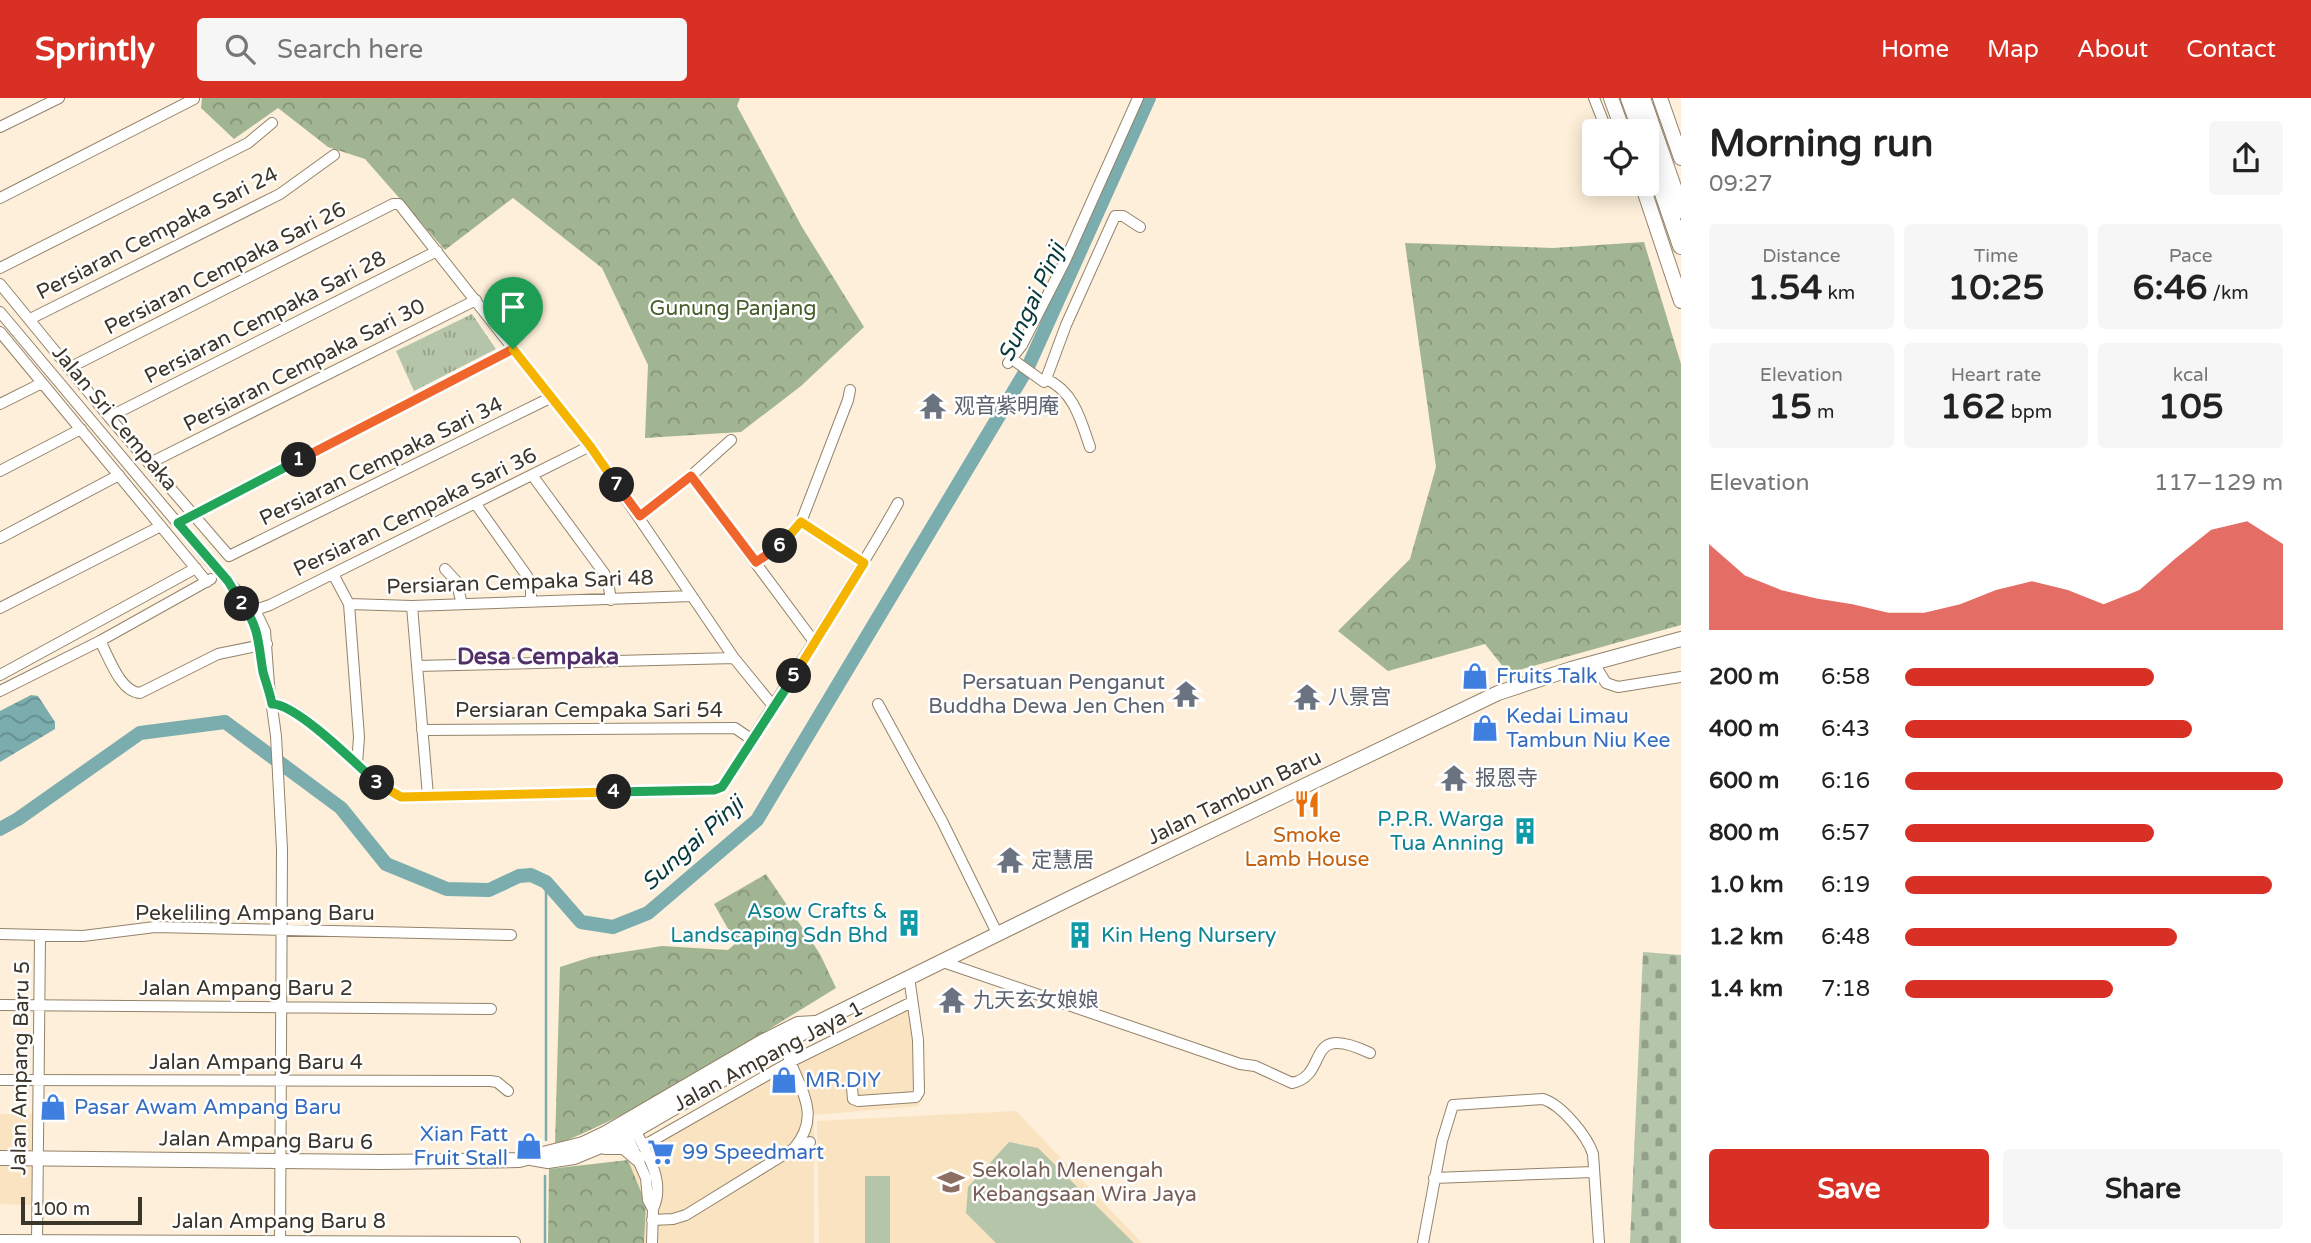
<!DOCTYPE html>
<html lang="en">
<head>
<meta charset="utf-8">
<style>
	:root { --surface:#fff; --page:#f6f6f6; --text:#222; --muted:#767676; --accent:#d93025 }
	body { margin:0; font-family:"Varela Round","Noto Sans SC",sans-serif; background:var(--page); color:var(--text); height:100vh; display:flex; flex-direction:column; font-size:26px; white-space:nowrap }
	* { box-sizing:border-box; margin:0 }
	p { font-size:23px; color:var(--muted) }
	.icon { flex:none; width:38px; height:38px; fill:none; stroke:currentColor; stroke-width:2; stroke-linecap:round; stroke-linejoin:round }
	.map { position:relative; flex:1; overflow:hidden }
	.sheet { display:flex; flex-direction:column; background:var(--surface); width:630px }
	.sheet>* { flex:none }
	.tools { position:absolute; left:1582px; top:21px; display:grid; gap:14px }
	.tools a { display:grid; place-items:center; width:77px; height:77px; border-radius:7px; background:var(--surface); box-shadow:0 4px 18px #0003; font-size:35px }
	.scale { position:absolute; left:21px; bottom:18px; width:121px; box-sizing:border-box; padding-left:7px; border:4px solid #3c352a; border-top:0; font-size:19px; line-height:24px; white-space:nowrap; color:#3c352a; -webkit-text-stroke:5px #fefefe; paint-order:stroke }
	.pin { position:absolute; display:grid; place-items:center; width:60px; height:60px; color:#fff; margin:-72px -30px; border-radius:50% 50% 50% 0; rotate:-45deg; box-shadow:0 0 7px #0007 }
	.pin .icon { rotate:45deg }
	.km { position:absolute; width:35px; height:35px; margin:-18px; border-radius:50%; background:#222; color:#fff; font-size:19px; line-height:35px; text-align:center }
	.round { display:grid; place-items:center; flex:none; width:74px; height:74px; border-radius:7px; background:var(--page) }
	.headline { display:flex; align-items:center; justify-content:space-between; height:119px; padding:0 28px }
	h1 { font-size:38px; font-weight:700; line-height:52px }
	.stats { display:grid; grid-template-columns:repeat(3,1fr); gap:10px; height:119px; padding:7px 28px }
	.stats div { display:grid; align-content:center; border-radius:7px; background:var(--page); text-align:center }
	.stats b { font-size:35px; font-weight:700 }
	.stats small { font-size:19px; font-weight:400 }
	.stats p { font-size:19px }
	.chart { height:196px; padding:14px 28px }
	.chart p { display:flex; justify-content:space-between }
	.chart svg { width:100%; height:126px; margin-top:7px; fill:var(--accent); opacity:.7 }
	.button { display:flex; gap:14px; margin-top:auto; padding:14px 28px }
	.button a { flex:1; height:80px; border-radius:7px; background:var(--accent); color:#fff; font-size:28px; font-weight:700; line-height:80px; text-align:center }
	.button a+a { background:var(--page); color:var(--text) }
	ul { padding:0 28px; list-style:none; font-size:23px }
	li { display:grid; grid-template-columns:112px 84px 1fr; align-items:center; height:52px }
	li i { height:18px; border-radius:9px; background:var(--accent) }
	header { display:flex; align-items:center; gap:42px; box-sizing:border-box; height:98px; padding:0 35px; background:var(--accent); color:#fff }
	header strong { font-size:33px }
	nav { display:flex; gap:38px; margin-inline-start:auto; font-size:24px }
	.search { width:490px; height:63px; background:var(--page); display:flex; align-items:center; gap:18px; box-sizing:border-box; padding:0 24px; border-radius:7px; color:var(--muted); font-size:26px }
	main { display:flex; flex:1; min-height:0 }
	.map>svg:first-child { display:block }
	.built { fill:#fae3c1 }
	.forest { fill:url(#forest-crowns) }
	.cemetery { fill:url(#cemetery-stones) }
	.park { fill:url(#park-tufts) }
	.pitch { fill:#b5c5a9 }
	.water { fill:url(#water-waves) }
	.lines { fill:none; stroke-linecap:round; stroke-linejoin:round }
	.stream { stroke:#7bacae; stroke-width:2.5 }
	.river { stroke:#7bacae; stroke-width:14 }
	.minor-casing { stroke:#94836a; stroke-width:12 }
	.major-casing { stroke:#94836a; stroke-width:16 }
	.highway-casing { stroke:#94836a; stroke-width:18 }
	.minor { stroke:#fff; stroke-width:10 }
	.major { stroke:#fff; stroke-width:14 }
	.highway { stroke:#fff; stroke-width:16 }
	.split-1-casing { stroke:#fff; stroke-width:14 }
	.split-2-casing { stroke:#fff; stroke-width:14 }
	.split-3-casing { stroke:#fff; stroke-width:14 }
	.split-4-casing { stroke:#fff; stroke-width:14 }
	.split-5-casing { stroke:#fff; stroke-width:14 }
	.split-6-casing { stroke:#fff; stroke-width:14 }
	.split-7-casing { stroke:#fff; stroke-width:14 }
	.split-8-casing { stroke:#fff; stroke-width:14 }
	.split-1 { stroke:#f0652b; stroke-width:9 }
	.split-2 { stroke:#22a559; stroke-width:9 }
	.split-3 { stroke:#22a559; stroke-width:9 }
	.split-4 { stroke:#f5b400; stroke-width:9 }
	.split-5 { stroke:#22a559; stroke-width:9 }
	.split-6 { stroke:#f5b400; stroke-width:9 }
	.split-7 { stroke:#f0652b; stroke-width:9 }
	.split-8 { stroke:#f5b400; stroke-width:9 }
	.labels { text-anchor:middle; stroke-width:5; stroke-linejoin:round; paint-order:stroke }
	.street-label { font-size:21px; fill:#3c352a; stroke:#fefefe }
	.park-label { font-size:21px; fill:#445d2b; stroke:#fefefe }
	.worship-label { font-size:21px; fill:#5b616d; stroke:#fefefe; text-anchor:start }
	.shop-label { font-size:21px; fill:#366cbe; stroke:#fefefe; text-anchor:start }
	.culture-label { font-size:21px; fill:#0d838f; stroke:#fefefe; text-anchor:end }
	.food-label { font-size:21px; fill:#c56008; stroke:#fefefe }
	.education-label { font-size:21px; fill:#785e54; stroke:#fefefe; text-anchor:start }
	.water-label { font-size:23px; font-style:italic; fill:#08393b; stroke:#fefefe }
	.neighbourhood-label { font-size:23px; font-weight:bold; fill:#522f68; stroke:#fefefe }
</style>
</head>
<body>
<header>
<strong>Sprintly</strong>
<div class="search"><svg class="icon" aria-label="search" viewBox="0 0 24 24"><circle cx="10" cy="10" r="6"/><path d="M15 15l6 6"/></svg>Search here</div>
<nav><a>Home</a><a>Map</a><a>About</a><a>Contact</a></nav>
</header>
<main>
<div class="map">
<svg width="1681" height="1145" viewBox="0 0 1681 1145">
	<defs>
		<pattern id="forest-crowns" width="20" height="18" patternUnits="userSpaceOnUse" patternTransform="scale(1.75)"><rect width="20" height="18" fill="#a2b593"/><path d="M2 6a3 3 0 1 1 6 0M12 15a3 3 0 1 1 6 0" fill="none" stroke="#859478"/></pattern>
		<pattern id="cemetery-stones" width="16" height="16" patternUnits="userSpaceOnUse" patternTransform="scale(1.75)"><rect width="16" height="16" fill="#b5c5a9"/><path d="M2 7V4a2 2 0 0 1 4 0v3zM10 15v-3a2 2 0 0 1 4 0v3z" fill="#94a18a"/></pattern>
		<pattern id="park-tufts" width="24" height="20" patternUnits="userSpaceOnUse" patternTransform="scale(1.75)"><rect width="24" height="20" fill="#b5c5a9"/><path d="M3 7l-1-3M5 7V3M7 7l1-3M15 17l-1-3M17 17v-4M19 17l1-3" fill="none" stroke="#94a18a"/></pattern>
		<pattern id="water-waves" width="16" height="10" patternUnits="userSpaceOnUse" patternTransform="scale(1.75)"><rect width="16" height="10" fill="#7bacae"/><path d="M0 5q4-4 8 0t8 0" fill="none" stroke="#668d8e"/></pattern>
	</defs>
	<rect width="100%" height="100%" fill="#fdefd9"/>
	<path class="built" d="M914 900 919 1008 814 1017V1145H644L646 1106 625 1054Z
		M1016 1013 1142 1145H819L817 1023Z
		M0 1016H32V1107L0 1106Z"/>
	<path class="forest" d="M202 0H740L737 8 802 129 864 229 801 288 741 334 645 340 648 267 602 170 513 100 445 152 365 61 328 49 278 10 234 41 201 10Z
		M1644 144 1681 266V527L1508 575 1485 546 1388 573 1338 533 1410 461 1436 369 1405 145 1553 150Z
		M766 776 820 856 836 890C745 945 654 1008 555 1047L560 869 591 859 662 848 728 852 736 845 714 806Z
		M628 1062 646 1106 644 1145H548L549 1071Z"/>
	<path class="cemetery" d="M1643 854 1681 857V1145H1630Z"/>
	<path class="park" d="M472 216 496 251 414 293 396 253Z"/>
	<path class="pitch" d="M1009 1044 1038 1050 1134 1145H996L966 1115 968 1089Z
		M865 1078H890V1145H865Z"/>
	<path class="water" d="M31 597 38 598 55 624V631L0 664V613Z"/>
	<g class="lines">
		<path class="stream" d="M546 1042V784
			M545 1078V1145"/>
		<path class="river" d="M0 731 18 721 140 635 225 624 341 710 386 766 447 791 489 792 519 778 531 777 546 784 581 824 613 829 648 815 757 722 1027 271 1149 0"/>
		<defs>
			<path id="minor" d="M1594 0 1607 33
				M0 29 59 0
				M0 100 194 1
				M0 170 248 45 272 25
				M0 186 109 319 229 458 552 299
				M0 214 211 465 255 512 265 533 269 587 276 638 282 751 280 1145
				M30 221 280 96 334 57
				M0 234 207 484
				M1012 261 1044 284 1046 281C1074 293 1081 323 1090 349
				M1008 265 1022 247 1065 163 1138 0
				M69 270 393 106H399L590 348 734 560 774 609
				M1046 281 1066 227 1115 118H1123L1140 129
				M0 306 42 285
				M109 319 437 153
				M150 365 476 202
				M0 373 81 331
				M532 377 604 475 608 484 611 502
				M691 378 815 545
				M475 405 527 478 531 488V504
				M640 418 691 378 731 342
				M189 419 513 251
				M801 424 864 465
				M0 440 119 377
				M756 464 778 450 801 424 848 302 850 292
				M445 471 456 483 462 506
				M333 476 349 506 359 639 357 666
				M349 506 412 508 692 498
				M412 508 428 698
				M0 510 161 428
				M255 512 270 507 590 348
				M100 543C109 559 120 594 140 595L218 556 267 546
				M1593 564 1606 585 1618 589 1681 579
				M417 568 734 560
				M0 577 196 470
				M0 593 100 543 211 481
				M272 606C303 606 355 670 381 688 387 692 394 695 401 699L714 692 722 689 727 682C783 589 845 500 898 405
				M878 606 942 723 998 837
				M422 632 735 630 751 641
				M0 836 83 838 155 829 511 837
				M943 864 1240 966 1255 968 1292 985C1331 977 1302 923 1370 955
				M0 907 491 911
				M851 979 853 1001 858 1003 916 999 919 994 918 942 909 879
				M0 982 490 983 497 984 508 993
				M636 1033C647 1057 666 1083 653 1111L652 1145
				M627 1037 646 1080 648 1102 653 1111
				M643 1048 790 964 912 904
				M795 1049C821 1017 801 993 789 960L796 938
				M1434 1080 1593 1074
				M652 1122 673 1121 686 1117 793 1051 810 1044
				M0 1142 515 1144
				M37 1145 40 838
				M1423 1145 1442 1043 1453 1007 1543 1001C1562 1007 1587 1038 1593 1056L1599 1145"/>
			<path id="major" d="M1611 0 1623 33
				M1660 0 1681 60
				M1642 86 1681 203
				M605 1049H624L638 1061
				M0 1060 381 1064 519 1062 583 1046 606 1035 762 944 798 926 815 925
				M531 1060 548 1063 574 1059 627 1037 804 934 817 925 1079 796 1498 595 1571 571 1681 541"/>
			<path id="highway" d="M1629 0 1641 33
				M1642 0 1681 112
				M1647 49 1681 148"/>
		</defs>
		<use href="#minor" class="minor-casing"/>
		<use href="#major" class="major-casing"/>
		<use href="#highway" class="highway-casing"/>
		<use href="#minor" class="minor"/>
		<use href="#major" class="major"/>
		<use href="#highway" class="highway"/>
	</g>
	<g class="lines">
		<defs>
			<path id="split-1" d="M299 362 513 251"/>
			<path id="split-2" d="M242 506 228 483 178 425 299 362"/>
			<path id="split-3" d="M242 506C260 530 258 546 263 574 266 585 270 595 272 606 297 606 357 667 377 685"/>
			<path id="split-4" d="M377 685 401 699 614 694"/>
			<path id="split-5" d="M614 694 714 692 722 689 794 578"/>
			<path id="split-6" d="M780 448 801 424 864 465 794 578"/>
			<path id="split-7" d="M617 387 640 418 691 378 756 464 780 448"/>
			<path id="split-8" d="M513 251 590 348 617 387"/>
		</defs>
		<use href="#split-1" class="split-1-casing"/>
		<use href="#split-2" class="split-2-casing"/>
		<use href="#split-3" class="split-3-casing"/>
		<use href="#split-4" class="split-4-casing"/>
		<use href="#split-5" class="split-5-casing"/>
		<use href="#split-6" class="split-6-casing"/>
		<use href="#split-7" class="split-7-casing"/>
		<use href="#split-8" class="split-8-casing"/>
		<use href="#split-1" class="split-1"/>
		<use href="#split-2" class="split-2"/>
		<use href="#split-3" class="split-3"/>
		<use href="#split-4" class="split-4"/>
		<use href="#split-5" class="split-5"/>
		<use href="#split-6" class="split-6"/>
		<use href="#split-7" class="split-7"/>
		<use href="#split-8" class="split-8"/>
	</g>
	<defs>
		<symbol id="temple-bare" viewBox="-9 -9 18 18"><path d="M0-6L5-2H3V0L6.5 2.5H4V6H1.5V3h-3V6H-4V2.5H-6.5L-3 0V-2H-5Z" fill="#6b7280" stroke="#fefefe" stroke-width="2.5" paint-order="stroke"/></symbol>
		<symbol id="shop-bare" viewBox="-9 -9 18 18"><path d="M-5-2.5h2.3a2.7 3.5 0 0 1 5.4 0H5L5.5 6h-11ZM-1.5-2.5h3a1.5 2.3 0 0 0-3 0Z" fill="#3f7fe0" stroke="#fefefe" stroke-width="2.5" paint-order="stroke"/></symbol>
		<symbol id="restaurant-bare" viewBox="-9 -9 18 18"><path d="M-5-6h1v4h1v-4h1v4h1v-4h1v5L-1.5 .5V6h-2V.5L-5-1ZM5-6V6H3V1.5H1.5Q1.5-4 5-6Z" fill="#e8710a" stroke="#fefefe" stroke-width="2.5" paint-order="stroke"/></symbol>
		<symbol id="building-bare" viewBox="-9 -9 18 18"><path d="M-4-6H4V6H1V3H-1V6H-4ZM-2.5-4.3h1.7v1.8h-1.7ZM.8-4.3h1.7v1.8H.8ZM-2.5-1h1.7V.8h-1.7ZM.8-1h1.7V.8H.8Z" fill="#0f9aa8" stroke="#fefefe" stroke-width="2.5" paint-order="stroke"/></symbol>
		<symbol id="supermarket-bare" viewBox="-9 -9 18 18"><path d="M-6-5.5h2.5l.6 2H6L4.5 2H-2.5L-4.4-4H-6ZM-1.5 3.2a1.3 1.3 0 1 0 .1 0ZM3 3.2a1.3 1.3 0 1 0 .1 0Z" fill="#3f7fe0" stroke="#fefefe" stroke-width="2.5" paint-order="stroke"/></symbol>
		<symbol id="school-bare" viewBox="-9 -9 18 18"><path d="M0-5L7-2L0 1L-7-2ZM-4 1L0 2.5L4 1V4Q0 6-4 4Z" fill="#8d6e63" stroke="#fefefe" stroke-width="2.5" paint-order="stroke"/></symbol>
	</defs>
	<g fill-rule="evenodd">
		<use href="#temple-bare" x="914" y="289" width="38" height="38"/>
		<use href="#shop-bare" x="1456" y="559" width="38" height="38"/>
		<use href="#temple-bare" x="1167" y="577" width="38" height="38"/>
		<use href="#temple-bare" x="1288" y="580" width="38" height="38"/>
		<use href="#shop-bare" x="1466" y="611" width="38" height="38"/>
		<use href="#temple-bare" x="1435" y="661" width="38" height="38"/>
		<use href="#restaurant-bare" x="1288" y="687" width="38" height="38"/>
		<use href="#building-bare" x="1506" y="714" width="38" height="38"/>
		<use href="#temple-bare" x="991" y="743" width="38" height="38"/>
		<use href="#building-bare" x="890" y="806" width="38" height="38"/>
		<use href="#building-bare" x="1061" y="818" width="38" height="38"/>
		<use href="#temple-bare" x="933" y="883" width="38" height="38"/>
		<use href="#shop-bare" x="765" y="963" width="38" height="38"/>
		<use href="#shop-bare" x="34" y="990" width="38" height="38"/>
		<use href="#shop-bare" x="510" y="1029" width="38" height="38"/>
		<use href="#supermarket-bare" x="642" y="1035" width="38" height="38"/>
		<use href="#school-bare" x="932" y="1065" width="38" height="38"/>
	</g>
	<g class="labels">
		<g class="street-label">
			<text transform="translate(157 135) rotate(-27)" y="7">Persiaran Cempaka Sari 24</text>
			<text transform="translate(225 170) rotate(-27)" y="7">Persiaran Cempaka Sari 26</text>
			<text transform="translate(265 219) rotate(-27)" y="7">Persiaran Cempaka Sari 28</text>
			<text transform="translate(304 267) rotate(-27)" y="7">Persiaran Cempaka Sari 30</text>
			<text transform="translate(115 320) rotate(50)" y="7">Jalan Sri Cempaka</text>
			<text transform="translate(381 363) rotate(-26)" y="7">Persiaran Cempaka Sari 34</text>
			<text transform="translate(415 414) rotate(-26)" y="7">Persiaran Cempaka Sari 36</text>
			<text transform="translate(520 484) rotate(-2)" y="7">Persiaran Cempaka Sari 48</text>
			<text x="589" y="619">Persiaran Cempaka Sari 54</text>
			<text transform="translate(1234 699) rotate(-26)" y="7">Jalan Tambun Baru</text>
			<text x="255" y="822">Pekeliling Ampang Baru</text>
			<text x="246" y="897">Jalan Ampang Baru 2</text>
			<text transform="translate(768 958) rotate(-28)" y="7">Jalan Ampang Jaya 1</text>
			<text x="256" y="971">Jalan Ampang Baru 4</text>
			<text transform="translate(20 970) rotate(-89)" y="7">Jalan Ampang Baru 5</text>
			<text transform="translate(266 1042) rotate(1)" y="7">Jalan Ampang Baru 6</text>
			<text x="279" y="1130">Jalan Ampang Baru 8</text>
		</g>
		<g class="park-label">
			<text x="733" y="217">Gunung Panjang</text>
		</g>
		<g class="worship-label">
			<text x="954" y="315">观音紫明庵</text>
			<text x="1165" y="591" text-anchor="end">Persatuan Penganut<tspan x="1165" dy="24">Buddha Dewa Jen Chen</tspan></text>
			<text x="1328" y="606">八景宫</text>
			<text x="1475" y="687">报恩寺</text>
			<text x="1031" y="769">定慧居</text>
			<text x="973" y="909">九天玄女娘娘</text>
		</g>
		<g class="shop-label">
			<text x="1496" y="585">Fruits Talk</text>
			<text x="1506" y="625">Kedai Limau<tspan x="1506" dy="24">Tambun Niu Kee</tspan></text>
			<text x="805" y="989">MR.DIY</text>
			<text x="74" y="1016">Pasar Awam Ampang Baru</text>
			<text x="508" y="1043" text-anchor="end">Xian Fatt<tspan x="508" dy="24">Fruit Stall</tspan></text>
			<text x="682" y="1061">99 Speedmart</text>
		</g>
		<g class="culture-label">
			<text x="1504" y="728">P.P.R. Warga<tspan x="1504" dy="24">Tua Anning</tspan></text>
			<text x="888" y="820">Asow Crafts &amp;<tspan x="888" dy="24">Landscaping Sdn Bhd</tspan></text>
			<text x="1101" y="844" text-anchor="start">Kin Heng Nursery</text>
		</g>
		<g class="food-label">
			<text x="1307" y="744">Smoke<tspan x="1307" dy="24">Lamb House</tspan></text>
		</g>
		<g class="education-label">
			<text x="972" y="1079">Sekolah Menengah<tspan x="972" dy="24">Kebangsaan Wira Jaya</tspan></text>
		</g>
		<g class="water-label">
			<text transform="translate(1031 204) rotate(-65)" y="8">Sungai Pinji</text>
			<text transform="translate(692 745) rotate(-42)" y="8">Sungai Pinji</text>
		</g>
		<g class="neighbourhood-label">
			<text x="538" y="566">Desa Cempaka</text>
		</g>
	</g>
</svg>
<div class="tools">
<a><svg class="icon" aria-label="locate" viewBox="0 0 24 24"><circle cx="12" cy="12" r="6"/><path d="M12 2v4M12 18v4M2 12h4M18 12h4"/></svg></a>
</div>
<div class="scale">100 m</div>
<div class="pin" style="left:513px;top:251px;background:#1e9e55"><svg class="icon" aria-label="arrive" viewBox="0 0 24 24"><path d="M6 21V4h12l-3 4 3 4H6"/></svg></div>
<b class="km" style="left:299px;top:362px">1</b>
<b class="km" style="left:242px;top:506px">2</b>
<b class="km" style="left:377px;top:685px">3</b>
<b class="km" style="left:614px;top:694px">4</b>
<b class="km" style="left:794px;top:578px">5</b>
<b class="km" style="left:780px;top:448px">6</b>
<b class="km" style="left:617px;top:387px">7</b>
</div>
<section class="sheet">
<div class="headline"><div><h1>Morning run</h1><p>09:27</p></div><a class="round"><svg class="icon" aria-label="share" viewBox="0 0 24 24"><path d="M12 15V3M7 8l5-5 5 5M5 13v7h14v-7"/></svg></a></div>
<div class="stats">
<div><p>Distance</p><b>1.54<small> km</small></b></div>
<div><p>Time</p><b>10:25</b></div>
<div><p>Pace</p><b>6:46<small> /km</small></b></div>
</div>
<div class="stats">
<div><p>Elevation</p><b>15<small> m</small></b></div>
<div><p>Heart rate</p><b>162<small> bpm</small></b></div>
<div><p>kcal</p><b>105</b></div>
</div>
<div class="chart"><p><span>Elevation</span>117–129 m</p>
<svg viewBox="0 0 160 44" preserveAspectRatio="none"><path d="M0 44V14L10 25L20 30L30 33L40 35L50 38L60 38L70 35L80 30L90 27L100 30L110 35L120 30L130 19L140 9L150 6L160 14V44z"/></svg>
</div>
<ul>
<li><b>200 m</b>6:58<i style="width:66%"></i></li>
<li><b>400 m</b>6:43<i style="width:76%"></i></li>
<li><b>600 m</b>6:16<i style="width:100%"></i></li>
<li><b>800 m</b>6:57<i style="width:66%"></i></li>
<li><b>1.0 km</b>6:19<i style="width:97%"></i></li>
<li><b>1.2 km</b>6:48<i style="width:72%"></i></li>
<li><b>1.4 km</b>7:18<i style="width:55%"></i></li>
</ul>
<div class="button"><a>Save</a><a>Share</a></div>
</section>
</main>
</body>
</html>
